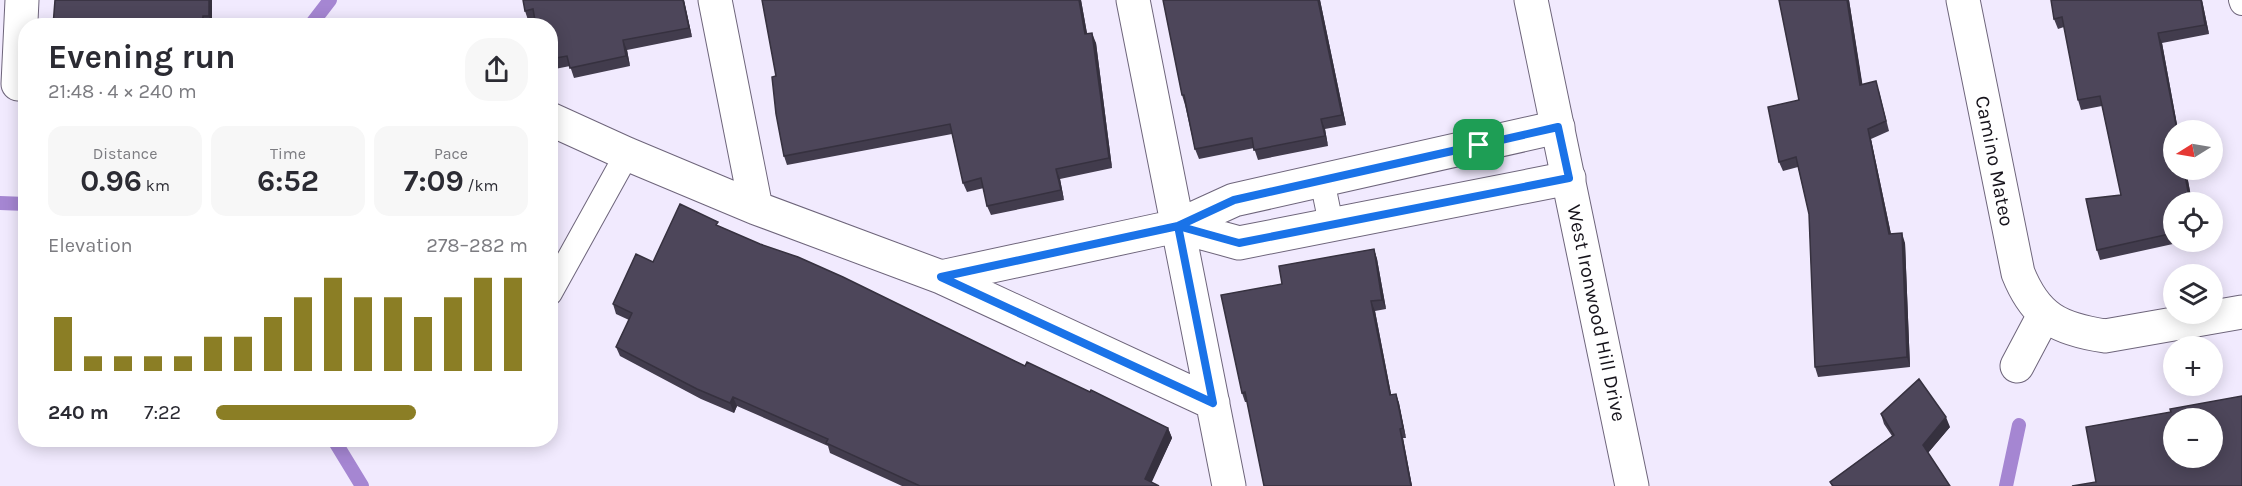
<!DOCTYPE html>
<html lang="en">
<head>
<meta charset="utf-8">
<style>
	:root { --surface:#fff; --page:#f7f7f7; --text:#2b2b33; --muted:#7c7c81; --accent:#8b7e25 }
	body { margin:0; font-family:Karla,sans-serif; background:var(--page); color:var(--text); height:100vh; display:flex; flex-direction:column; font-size:22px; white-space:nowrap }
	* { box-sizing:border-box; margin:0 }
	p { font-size:20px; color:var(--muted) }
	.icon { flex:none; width:33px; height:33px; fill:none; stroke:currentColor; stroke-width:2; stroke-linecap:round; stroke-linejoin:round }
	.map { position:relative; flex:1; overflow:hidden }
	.panel { position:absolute; left:18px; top:18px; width:540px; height:429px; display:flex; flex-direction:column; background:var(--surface); border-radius:24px; box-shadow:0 3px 15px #0003 }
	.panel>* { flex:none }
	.needle { width:39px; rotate:259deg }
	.controls { position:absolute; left:2163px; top:120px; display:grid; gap:12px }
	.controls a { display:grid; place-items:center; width:60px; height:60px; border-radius:50%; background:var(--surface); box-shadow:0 3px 15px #0003; font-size:30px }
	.pin { position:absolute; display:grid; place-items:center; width:51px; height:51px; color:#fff; margin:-26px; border-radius:12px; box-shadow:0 3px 9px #0006 }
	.round { display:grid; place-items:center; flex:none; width:63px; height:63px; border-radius:24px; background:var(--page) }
	.overview { display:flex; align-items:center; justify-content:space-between; height:102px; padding:0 30px }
	h1 { font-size:33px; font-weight:700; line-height:45px }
	.figures { display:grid; grid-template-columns:repeat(3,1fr); gap:9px; height:102px; padding:6px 30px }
	.figures div { display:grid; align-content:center; border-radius:15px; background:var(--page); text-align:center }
	.figures b { font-size:30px; font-weight:700 }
	.figures small { font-size:16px; font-weight:400 }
	.figures p { font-size:16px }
	.chart { height:168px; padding:12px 30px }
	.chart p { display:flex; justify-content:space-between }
	.chart svg { width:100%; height:108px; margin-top:6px; stroke:var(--accent); stroke-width:6 }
	ul { padding:0 30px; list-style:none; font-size:20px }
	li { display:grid; grid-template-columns:96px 72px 1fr; align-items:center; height:45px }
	li i { height:15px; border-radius:8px; background:var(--accent) }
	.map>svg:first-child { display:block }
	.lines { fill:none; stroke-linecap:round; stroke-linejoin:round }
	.stream { stroke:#a586d2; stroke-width:14 }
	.lane-casing { stroke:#6e657b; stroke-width:26 }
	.street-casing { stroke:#6e657b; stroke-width:35 }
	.secondary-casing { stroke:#6e657b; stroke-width:35 }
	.lane { stroke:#fff; stroke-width:24 }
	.street { stroke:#fff; stroke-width:33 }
	.secondary { stroke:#fff; stroke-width:33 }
	.wall { fill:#423c4d }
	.shaded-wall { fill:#36313f }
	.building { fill:#4d465a; stroke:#36313f; stroke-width:1.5; fill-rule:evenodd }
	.route-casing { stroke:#fff; stroke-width:12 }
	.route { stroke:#1a73e8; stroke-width:8 }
	.labels { text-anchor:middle; stroke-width:6; stroke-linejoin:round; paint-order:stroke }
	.street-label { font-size:20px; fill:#15121a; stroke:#fff }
</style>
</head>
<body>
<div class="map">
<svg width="2242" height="486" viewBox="0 0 2242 486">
	<rect width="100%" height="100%" fill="#f1eafe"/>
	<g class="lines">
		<path class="stream" d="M310 26 330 0
			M0 203 26 204
			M334 440 362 486
			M2006 486 2019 425"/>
		<defs>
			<path id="lane" d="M2241 0 2242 3
				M1322 180 1331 224
				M550 293 627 154"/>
			<path id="street" d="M715 0 756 208
				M1133 0 1229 486
				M1963 0 2018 273C2036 318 2059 329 2105 336L2242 312
				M18 84 22 0
				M550 119 627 154 756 208 941 277 1177 226
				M1558 127 1234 200 1177 226 1239 243 1569 178
				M941 277 1213 403
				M2017 366 2044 315"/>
			<path id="secondary" d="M1531 0 1632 486"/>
		</defs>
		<use href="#lane" class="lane-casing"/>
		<use href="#street" class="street-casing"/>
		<use href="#secondary" class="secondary-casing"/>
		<use href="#lane" class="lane"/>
		<use href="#street" class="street"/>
		<use href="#secondary" class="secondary"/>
	</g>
	<path class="wall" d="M212 0V26H53Z
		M523 0H684L692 37 627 50 630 66 574 78 570 66 550 70V26L535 19 528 20 525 11Z
		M762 0H1081L1087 34 1096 43 1112 168 1060 179 1064 200 991 215 987 206 984 188 967 192 963 183 952 134 787 165 784 156 776 76Z
		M1163 0H1320L1346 125 1325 129 1328 146 1258 160 1254 148 1199 159 1195 149 1185 105 1182 95Z
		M1779 0H1849L1862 84 1879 91 1889 131 1871 139 1891 234 1905 243 1910 367 1818 377 1815 367 1809 214 1798 167 1783 171 1779 162 1799 100Z
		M2051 0H2202L2209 34 2162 43 2178 130H2174V170H2186L2192 202H2174V242H2182L2100 260 2097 250 2121 195 2102 106 2081 110 2078 100 2064 27 2058 29 2054 19Z
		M719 226 1025 366 1168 428 1172 438 1151 482 1159 486H902L830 453 828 446 737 406 734 413 701 399 620 356 616 347 629 320 616 314 613 304 653 262Z
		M1374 249 1377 259 1386 309 1375 311 1391 394H1396L1399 403 1406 438H1403L1412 486H1264L1247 402H1245L1242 393 1282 284Z
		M1881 414 1950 427 1928 453 1950 486H1832L1830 482 1892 436 1884 424Z"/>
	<path class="shaded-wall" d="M209 0H212V26L209 16Z
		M683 0H684L692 37 689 28Z
		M1079 0H1081L1089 44 1085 34Z
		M1318 0H1320L1346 125 1342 115Z
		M1847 0H1849L1864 94 1860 85Z
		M2201 0H2202L2209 34 2205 25Z
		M203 16 206 25 202 26Z
		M1092 33 1096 43 1112 168 1109 158Z
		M2158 33 2162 43 2178 130H2177Z
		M623 40 627 50 630 66 626 56Z
		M1321 119 1325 129 1328 146 1325 136Z
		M1868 129 1871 139 1893 244 1889 234Z
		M1056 169 1060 179 1064 200 1061 190Z
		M2184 170H2186L2192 202H2190Z
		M1902 233 1905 243 1910 367 1907 357Z
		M1374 249 1377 259 1386 309 1382 300Z
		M1371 301 1375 311 1393 404 1390 395Z
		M1396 394 1399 403 1406 438 1403 428Z
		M733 397 737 406 734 413 730 403Z
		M1946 417 1950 427 1927 454 1923 445Z
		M1168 428 1172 438 1150 486 1145 479Z
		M1400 429 1403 438 1412 486H1411Z"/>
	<path class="building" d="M55 0H209V16H203L202 26H53Z
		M523 0H683L689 28 623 40 626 56 570 68 567 56 550 59V26H536L533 9 525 11Z
		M762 0H1079L1085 34 1092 33 1109 158 1056 169 1061 190 987 206 981 178 963 183 950 124 784 156 776 114 772 77 776 76Z
		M1163 0H1318L1342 115 1321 119 1325 136 1254 150 1252 138 1195 149 1184 95H1182Z
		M1779 0H1847L1860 85 1876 81 1886 121 1868 129 1889 234 1902 233 1907 357 1815 367 1809 214 1796 157 1779 162 1768 107 1799 100Z
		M2051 0H2201L2205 25 2158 33 2177 130H2174V170H2184L2190 202H2174V233L2097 250 2086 199 2121 195 2100 96 2078 100 2062 17 2054 19Z
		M680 204 718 222 716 225 760 244 798 257 843 277 1025 366 1027 362 1090 392 1091 390 1168 428 1145 479 1159 486H920L826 443 828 439 733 397 730 403 697 389 616 347 632 313 613 304 636 254 653 262Z
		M1374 249 1382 300 1371 301 1390 395 1396 394 1403 428 1400 429 1411 486H1264L1245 392 1242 393 1221 295 1282 284 1279 266Z
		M1919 379 1946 417 1923 445 1950 486H1833L1830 482 1894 435 1881 414Z
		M2242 396V486H2072L2096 482 2086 427 2171 412 2170 409ZM2174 418H2212V458H2174Z"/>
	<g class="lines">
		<defs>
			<path id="route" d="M1479 145 1234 200 1178 226 941 277 1213 403 1178 226 1239 243 1569 178 1558 127 1479 145"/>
		</defs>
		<use href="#route" class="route-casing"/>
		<use href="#route" class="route"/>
	</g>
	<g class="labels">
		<g class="street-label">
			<text transform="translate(1995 161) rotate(79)" y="7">Camino Mateo</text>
			<text transform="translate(1597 313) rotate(78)" y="7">West Ironwood Hill Drive</text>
		</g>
	</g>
</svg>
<div class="controls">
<a><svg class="needle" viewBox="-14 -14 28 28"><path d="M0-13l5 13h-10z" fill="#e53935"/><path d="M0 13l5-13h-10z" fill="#7c7c81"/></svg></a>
<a><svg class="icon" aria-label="locate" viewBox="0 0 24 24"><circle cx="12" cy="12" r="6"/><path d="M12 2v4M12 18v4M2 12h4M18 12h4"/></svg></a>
<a><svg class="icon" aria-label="layers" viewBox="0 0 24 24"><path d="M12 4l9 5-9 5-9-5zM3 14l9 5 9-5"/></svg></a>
<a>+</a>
<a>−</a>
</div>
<div class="pin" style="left:1479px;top:145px;background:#1e9e55"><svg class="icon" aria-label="arrive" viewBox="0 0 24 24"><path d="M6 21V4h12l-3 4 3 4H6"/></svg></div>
<section class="panel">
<div class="overview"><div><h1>Evening run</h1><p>21:48 · 4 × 240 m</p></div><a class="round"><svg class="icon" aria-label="share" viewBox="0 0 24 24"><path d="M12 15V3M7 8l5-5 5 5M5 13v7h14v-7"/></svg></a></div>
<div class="figures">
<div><p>Distance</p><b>0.96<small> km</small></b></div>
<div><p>Time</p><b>6:52</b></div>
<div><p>Pace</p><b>7:09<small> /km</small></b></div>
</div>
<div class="chart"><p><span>Elevation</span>278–282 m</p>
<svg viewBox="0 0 160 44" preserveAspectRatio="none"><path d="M5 44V22M15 44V38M25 44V38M35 44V38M45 44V38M55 44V30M65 44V30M75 44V22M85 44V14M95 44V6M105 44V14M115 44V14M125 44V22M135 44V14M145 44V6M155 44V6"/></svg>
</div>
<ul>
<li><b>240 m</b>7:22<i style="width:64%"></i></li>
</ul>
</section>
</div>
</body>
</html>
